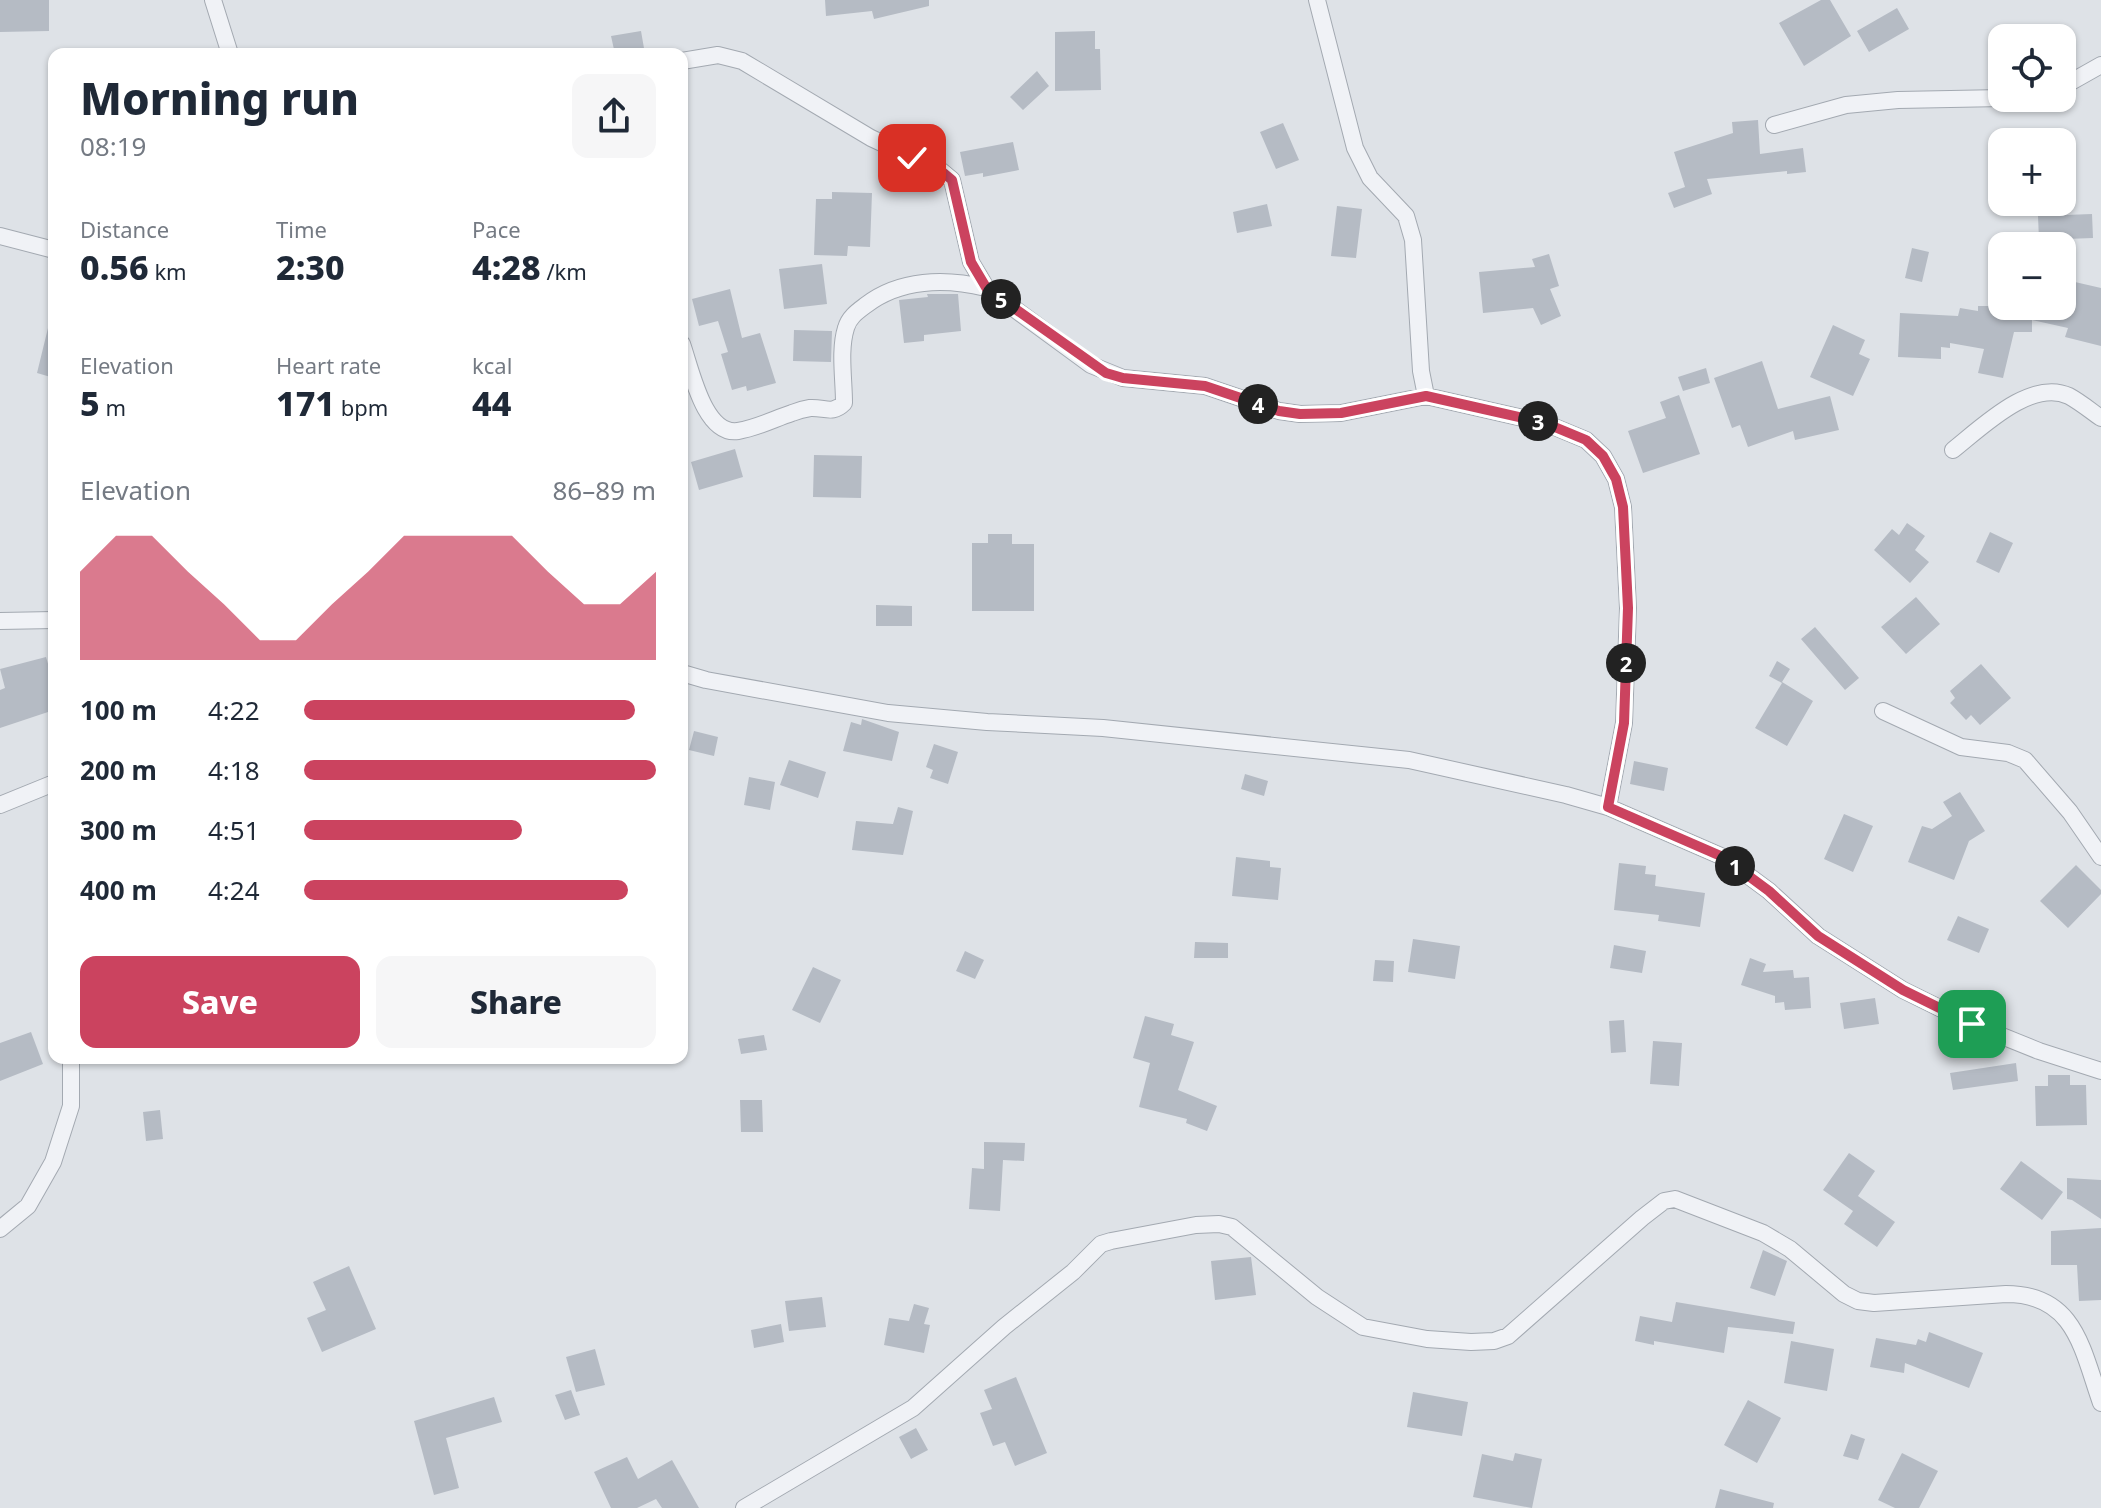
<!DOCTYPE html>
<html lang="en">
<head>
<meta charset="utf-8">
<style>
	:root { --surface:#fff; --page:#f6f6f7; --text:#1f2937; --muted:#747a83; --accent:#cb435f }
	body { margin:0; font-family:"Noto Sans",sans-serif; background:var(--page); color:var(--text); height:100vh; display:flex; flex-direction:column; font-size:30px; white-space:nowrap }
	* { box-sizing:border-box; margin:0 }
	p { font-size:26px; color:var(--muted) }
	.icon { flex:none; width:44px; height:44px; fill:none; stroke:currentColor; stroke-width:2; stroke-linecap:round; stroke-linejoin:round }
	.map { position:relative; flex:1; overflow:hidden }
	.sheet { position:absolute; left:48px; top:48px; width:640px; height:1016px; display:flex; flex-direction:column; background:var(--surface); border-radius:16px; box-shadow:0 2px 6px #0004 }
	.sheet>* { flex:none }
	.buttons { position:absolute; left:1988px; top:24px; display:grid; gap:16px }
	.buttons a { display:grid; place-items:center; width:88px; height:88px; border-radius:16px; background:var(--surface); box-shadow:0 2px 6px #0004; font-size:40px }
	.pin { position:absolute; display:grid; place-items:center; width:68px; height:68px; color:#fff; margin:-34px; border-radius:16px; box-shadow:0 4px 12px #0006 }
	.km { position:absolute; width:40px; height:40px; margin:-20px; border-radius:50%; background:#222; color:#fff; font-size:22px; line-height:40px; text-align:center }
	.round { display:grid; place-items:center; flex:none; width:84px; height:84px; border-radius:16px; background:var(--page) }
	.head { display:flex; align-items:center; justify-content:space-between; height:136px; padding:0 32px }
	h1 { font-size:44px; font-weight:800; line-height:60px }
	.metrics { display:grid; grid-template-columns:repeat(3,1fr); gap:12px; height:136px; padding:8px 32px }
	.metrics div { display:grid; align-content:center }
	.metrics b { font-size:34px; font-weight:800 }
	.metrics small { font-size:22px; font-weight:400 }
	.metrics p { font-size:22px }
	.chart { height:224px; padding:16px 32px }
	.chart p { display:flex; justify-content:space-between }
	.chart svg { width:100%; height:144px; margin-top:8px; fill:var(--accent); opacity:.7 }
	.action { display:flex; gap:16px; margin-top:auto; padding:16px 32px }
	.action a { flex:1; height:92px; border-radius:16px; background:var(--accent); color:#fff; font-size:32px; font-weight:800; line-height:92px; text-align:center }
	.action a+a { background:var(--page); color:var(--text) }
	ul { padding:0 32px; list-style:none; font-size:26px }
	li { display:grid; grid-template-columns:128px 96px 1fr; align-items:center; height:60px }
	li i { height:20px; border-radius:10px; background:var(--accent) }
	.map>svg:first-child { display:block }
	.building { fill:#b5bbc4 }
	.lines { fill:none; stroke-linecap:round; stroke-linejoin:round }
	.street-casing { stroke:#a3a9b1; stroke-width:18 }
	.street { stroke:#f0f2f6; stroke-width:16 }
	.route-casing { stroke:#fff; stroke-width:16 }
	.route { stroke:#cb435f; stroke-width:10 }
</style>
</head>
<body>
<div class="map">
<svg width="2101" height="1508" viewBox="0 0 2101 1508">
	<rect width="100%" height="100%" fill="#dee2e7"/>
	<path class="building" d="M0 0H49V31L0 32Z
		M825 0H929V6L874 19 872 11 826 16Z
		M1821 0H1830L1851 36 1804 66 1779 23Z
		M1897 8 1909 29 1869 52 1857 31Z
		M641 31 645 54H615L611 36Z
		M1095 31V49H1100L1101 90 1055 91V32Z
		M1037 71 1049 86 1023 110 1010 97Z
		M1758 120 1760 154 1803 148 1806 172 1787 174V171L1707 179 1712 194 1674 208 1668 193 1685 187 1674 152 1733 133 1732 122Z
		M1283 123 1299 160 1276 169 1260 132Z
		M1013 142 1019 170 983 177V173L965 176 960 152Z
		M832 192 872 193 870 247 848 246 847 256 814 255 816 199H832Z
		M1267 204 1272 226 1237 233 1233 212Z
		M1337 206 1362 209 1356 258 1331 256Z
		M2092 214 2093 238 2039 240 2038 216Z
		M1912 248 1929 252 1922 282 1905 278Z
		M1549 254 1559 286 1550 289 1561 316 1541 325 1533 308 1483 313 1479 272 1535 267 1532 259Z
		M822 264 827 304 784 309 779 269Z
		M2062 279 2101 288V346L2065 337 2068 328 2032 320V332H2014L2003 378 1978 373 1984 349 1950 343V348L1941 347V359L1898 357 1900 313 1958 316 1960 308 1978 311V306H2062Z
		M730 289 742 338 760 333 776 383 747 391 746 386 732 390 721 354 728 352 718 321 699 326 692 299Z
		M927 294H958L961 331 924 335V341L904 343 899 300 928 297Z
		M1833 325 1865 340 1859 354 1870 359 1853 396 1810 377Z
		M48 328 54 329V378L37 373Z
		M794 330 832 331 831 362 793 361Z
		M1762 361 1778 409 1830 396 1839 430 1795 440 1793 431 1748 447 1740 425 1732 428 1714 378Z
		M1706 368 1710 383 1683 391 1678 377Z
		M1679 395 1700 454 1643 473 1628 431 1666 418 1660 402Z
		M735 449 743 477 699 490 691 462Z
		M814 455 862 456 861 498 813 497Z
		M1907 523 1925 536 1915 550 1929 562 1910 583 1874 550 1892 529 1899 535Z
		M1990 532 2013 543 1999 573 1976 562Z
		M988 534H1012V544H1034V611H972V543H988Z
		M1916 597 1940 624 1906 654 1881 627Z
		M876 605 912 606V626H876Z
		M1815 627 1859 678 1845 690 1801 639Z
		M46 657 54 684V710L0 728V690L5 688 0 669Z
		M1777 661 1790 669 1782 682 1813 701 1787 746 1755 728 1782 683 1769 676Z
		M1981 664 2011 698 1980 725 1971 715 1966 720 1950 703 1955 698 1950 691Z
		M862 719 899 732 892 761 843 751 851 722 861 725Z
		M694 731 718 737 714 756 689 750Z
		M934 744 958 752 948 784 930 778 933 770 926 767Z
		M789 760 826 772 818 798 780 785Z
		M1634 761 1668 768 1664 791 1630 784Z
		M1245 774 1268 781 1264 796 1241 789Z
		M749 777 775 782 770 810 744 805Z
		M1960 792 1985 831 1969 841 1954 880 1908 862 1922 826 1932 829 1952 816 1943 802Z
		M898 807 913 811 903 855 852 850 856 821 893 824Z
		M1844 814 1873 826 1853 872 1824 859Z
		M1236 857 1270 861V867L1281 868 1278 900 1232 896Z
		M1619 863 1646 866 1645 874 1656 875 1655 886 1705 893 1700 927 1658 921 1659 915 1614 910Z
		M2076 865 2101 890V894L2068 928 2040 901Z
		M1958 916 1989 929 1979 953 1947 940Z
		M1413 939 1460 946 1455 979 1408 972Z
		M1195 942 1228 943V958H1194Z
		M1614 945 1646 951 1642 973 1610 968Z
		M965 951 984 960 975 979 956 971Z
		M1750 958 1766 964 1763 972 1793 970 1794 978 1809 977 1811 1008 1785 1010 1784 1002 1775 1003V996L1741 985Z
		M1375 960 1394 961 1393 982 1373 981Z
		M813 967 841 980 820 1023 792 1010Z
		M1875 998 1879 1024 1844 1029 1840 1003Z
		M1145 1016 1174 1024 1171 1035 1194 1042 1178 1090 1217 1106 1207 1131 1186 1123 1187 1119 1139 1107 1150 1063 1133 1058Z
		M1624 1020 1626 1052 1611 1053 1609 1021Z
		M31 1032 43 1064 0 1081V1043Z
		M764 1035 767 1050 741 1054 738 1039Z
		M1653 1041 1682 1043 1679 1086 1650 1084Z
		M2016 1063 2018 1081 1953 1090 1950 1073Z
		M2048 1075H2070V1085H2086L2087 1125 2036 1126 2035 1086H2048Z
		M740 1100H762L763 1132H741Z
		M160 1110 163 1139 146 1141 143 1112Z
		M984 1142 1025 1143 1024 1161 1003 1160 1000 1211 969 1209 972 1168 984 1169Z
		M1849 1153 1875 1171 1858 1196 1895 1222 1877 1247 1844 1224 1853 1211 1823 1190Z
		M2021 1161 2063 1192 2042 1220 2000 1189Z
		M2067 1178 2101 1180V1219L2072 1200 2067 1199Z
		M2101 1228V1300L2079 1301 2077 1265H2051V1231Z
		M1763 1250 1787 1261 1775 1296 1750 1288Z
		M1251 1257 1256 1295 1215 1300 1211 1261Z
		M349 1266 376 1329 322 1352 307 1318 326 1310 313 1282Z
		M822 1297 826 1327 789 1331 785 1301Z
		M1676 1302 1795 1322 1793 1334 1728 1327 1724 1353 1654 1341V1345L1635 1341 1640 1316 1672 1322Z
		M914 1304 929 1308 924 1324 930 1325 924 1353 884 1345 889 1318 909 1321Z
		M781 1324 784 1342 754 1348 751 1330Z
		M1929 1332 1983 1353 1969 1388 1905 1363 1904 1373 1870 1367 1876 1338 1916 1345 1918 1339 1926 1342Z
		M1791 1341 1834 1349 1827 1391 1784 1383Z
		M595 1349 605 1385 576 1392 566 1357Z
		M1016 1377 1047 1453 1015 1466 1005 1442 993 1446 980 1413 992 1409 984 1390Z
		M571 1390 580 1415 565 1420 555 1395Z
		M1413 1392 1468 1402 1462 1436 1407 1427Z
		M494 1397 502 1422 446 1438 459 1488 434 1495 414 1421Z
		M1748 1400 1781 1418 1757 1463 1724 1445Z
		M916 1428 928 1450 911 1459 899 1437Z
		M1851 1434 1865 1439 1858 1460 1843 1456Z
		M1515 1453 1542 1459 1532 1508 1473 1497 1482 1454 1513 1461Z
		M1902 1453 1938 1471 1919 1508H1895L1878 1500Z
		M627 1457 638 1479 672 1460 699 1508H662L656 1499 637 1508H611L594 1472Z
		M1720 1489 1774 1503 1773 1508H1715Z"/>
	<g class="lines">
		<defs>
			<path id="street" d="M213 0 230 54
				M1317 0 1355 148 1370 178 1406 216 1413 240 1421 371 1426 396
				M682 61 718 55 742 61 871 138 940 170 952 180 971 262 987 289
				M2062 87 2101 65
				M1774 125 1846 105 1898 100 2003 98
				M0 236 54 250
				M682 344C691 369 704 436 738 431 757 428 774 419 792 413 797 411 804 409 810 408 825 407 832 415 844 403 844 379 839 350 846 328 849 317 858 311 866 305 900 279 945 278 986 288L1091 365 1123 378 1205 386 1279 411 1300 414 1341 413 1426 396 1545 423 1586 440 1603 456 1616 479 1623 507 1628 608 1624 723 1608 807
				M1953 450C1981 428 2031 378 2069 396 2080 402 2091 411 2101 418
				M0 621 54 620
				M682 673 706 680 888 713 987 722 1103 728 1409 760 1566 795 1608 807 1723 857 1769 891 1818 936 1903 990 1972 1024 2039 1051 2101 1071
				M1883 711 1961 747 2008 753 2025 760 2070 812 2101 857
				M0 805 54 783
				M0 1229 28 1206 53 1162 71 1106V1058
				M744 1508 913 1408 1004 1327 1073 1272 1101 1244 1111 1241 1196 1225 1219 1224 1232 1227 1317 1297 1363 1327 1427 1339 1471 1342 1494 1341 1508 1336 1642 1218 1664 1201 1675 1199 1763 1233 1790 1249 1844 1294 1858 1301 1874 1303 2006 1294C2075 1294 2082 1349 2101 1403"/>
		</defs>
		<use href="#street" class="street-casing"/>
		<use href="#street" class="street"/>
	</g>
	<g class="lines">
		<defs>
			<path id="route" d="M912 158 940 170 952 180 971 262 987 289 1106 373 1123 378 1205 386 1279 411 1300 414 1341 413 1426 396 1545 423 1586 440 1603 456 1616 479 1623 507 1628 608 1624 723 1608 807 1723 857 1769 891 1818 936 1903 990 1972 1024"/>
		</defs>
		<use href="#route" class="route-casing"/>
		<use href="#route" class="route"/>
	</g>
</svg>
<div class="buttons">
<a><svg class="icon" aria-label="locate" viewBox="0 0 24 24"><circle cx="12" cy="12" r="6"/><path d="M12 2v4M12 18v4M2 12h4M18 12h4"/></svg></a>
<a>+</a>
<a>−</a>
</div>
<div class="pin" style="left:1972px;top:1024px;background:#1e9e55"><svg class="icon" aria-label="arrive" viewBox="0 0 24 24"><path d="M6 21V4h12l-3 4 3 4H6"/></svg></div>
<div class="pin" style="left:912px;top:158px;background:#d93025"><svg class="icon" aria-label="check" viewBox="0 0 24 24"><path d="M5 12l5 5 9-10"/></svg></div>
<b class="km" style="left:1735px;top:866px">1</b>
<b class="km" style="left:1626px;top:663px">2</b>
<b class="km" style="left:1538px;top:421px">3</b>
<b class="km" style="left:1258px;top:404px">4</b>
<b class="km" style="left:1001px;top:299px">5</b>
<section class="sheet">
<div class="head"><div><h1>Morning run</h1><p>08:19</p></div><a class="round"><svg class="icon" aria-label="share" viewBox="0 0 24 24"><path d="M12 15V3M7 8l5-5 5 5M5 13v7h14v-7"/></svg></a></div>
<div class="metrics">
<div><p>Distance</p><b>0.56<small> km</small></b></div>
<div><p>Time</p><b>2:30</b></div>
<div><p>Pace</p><b>4:28<small> /km</small></b></div>
</div>
<div class="metrics">
<div><p>Elevation</p><b>5<small> m</small></b></div>
<div><p>Heart rate</p><b>171<small> bpm</small></b></div>
<div><p>kcal</p><b>44</b></div>
</div>
<div class="chart"><p><span>Elevation</span>86–89 m</p>
<svg viewBox="0 0 160 44" preserveAspectRatio="none"><path d="M0 44V17L10 6L20 6L30 17L40 27L50 38L60 38L70 27L80 17L90 6L100 6L110 6L120 6L130 17L140 27L150 27L160 17V44z"/></svg>
</div>
<ul>
<li><b>100 m</b>4:22<i style="width:94%"></i></li>
<li><b>200 m</b>4:18<i style="width:100%"></i></li>
<li><b>300 m</b>4:51<i style="width:62%"></i></li>
<li><b>400 m</b>4:24<i style="width:92%"></i></li>
</ul>
<div class="action"><a>Save</a><a>Share</a></div>
</section>
</div>
</body>
</html>
